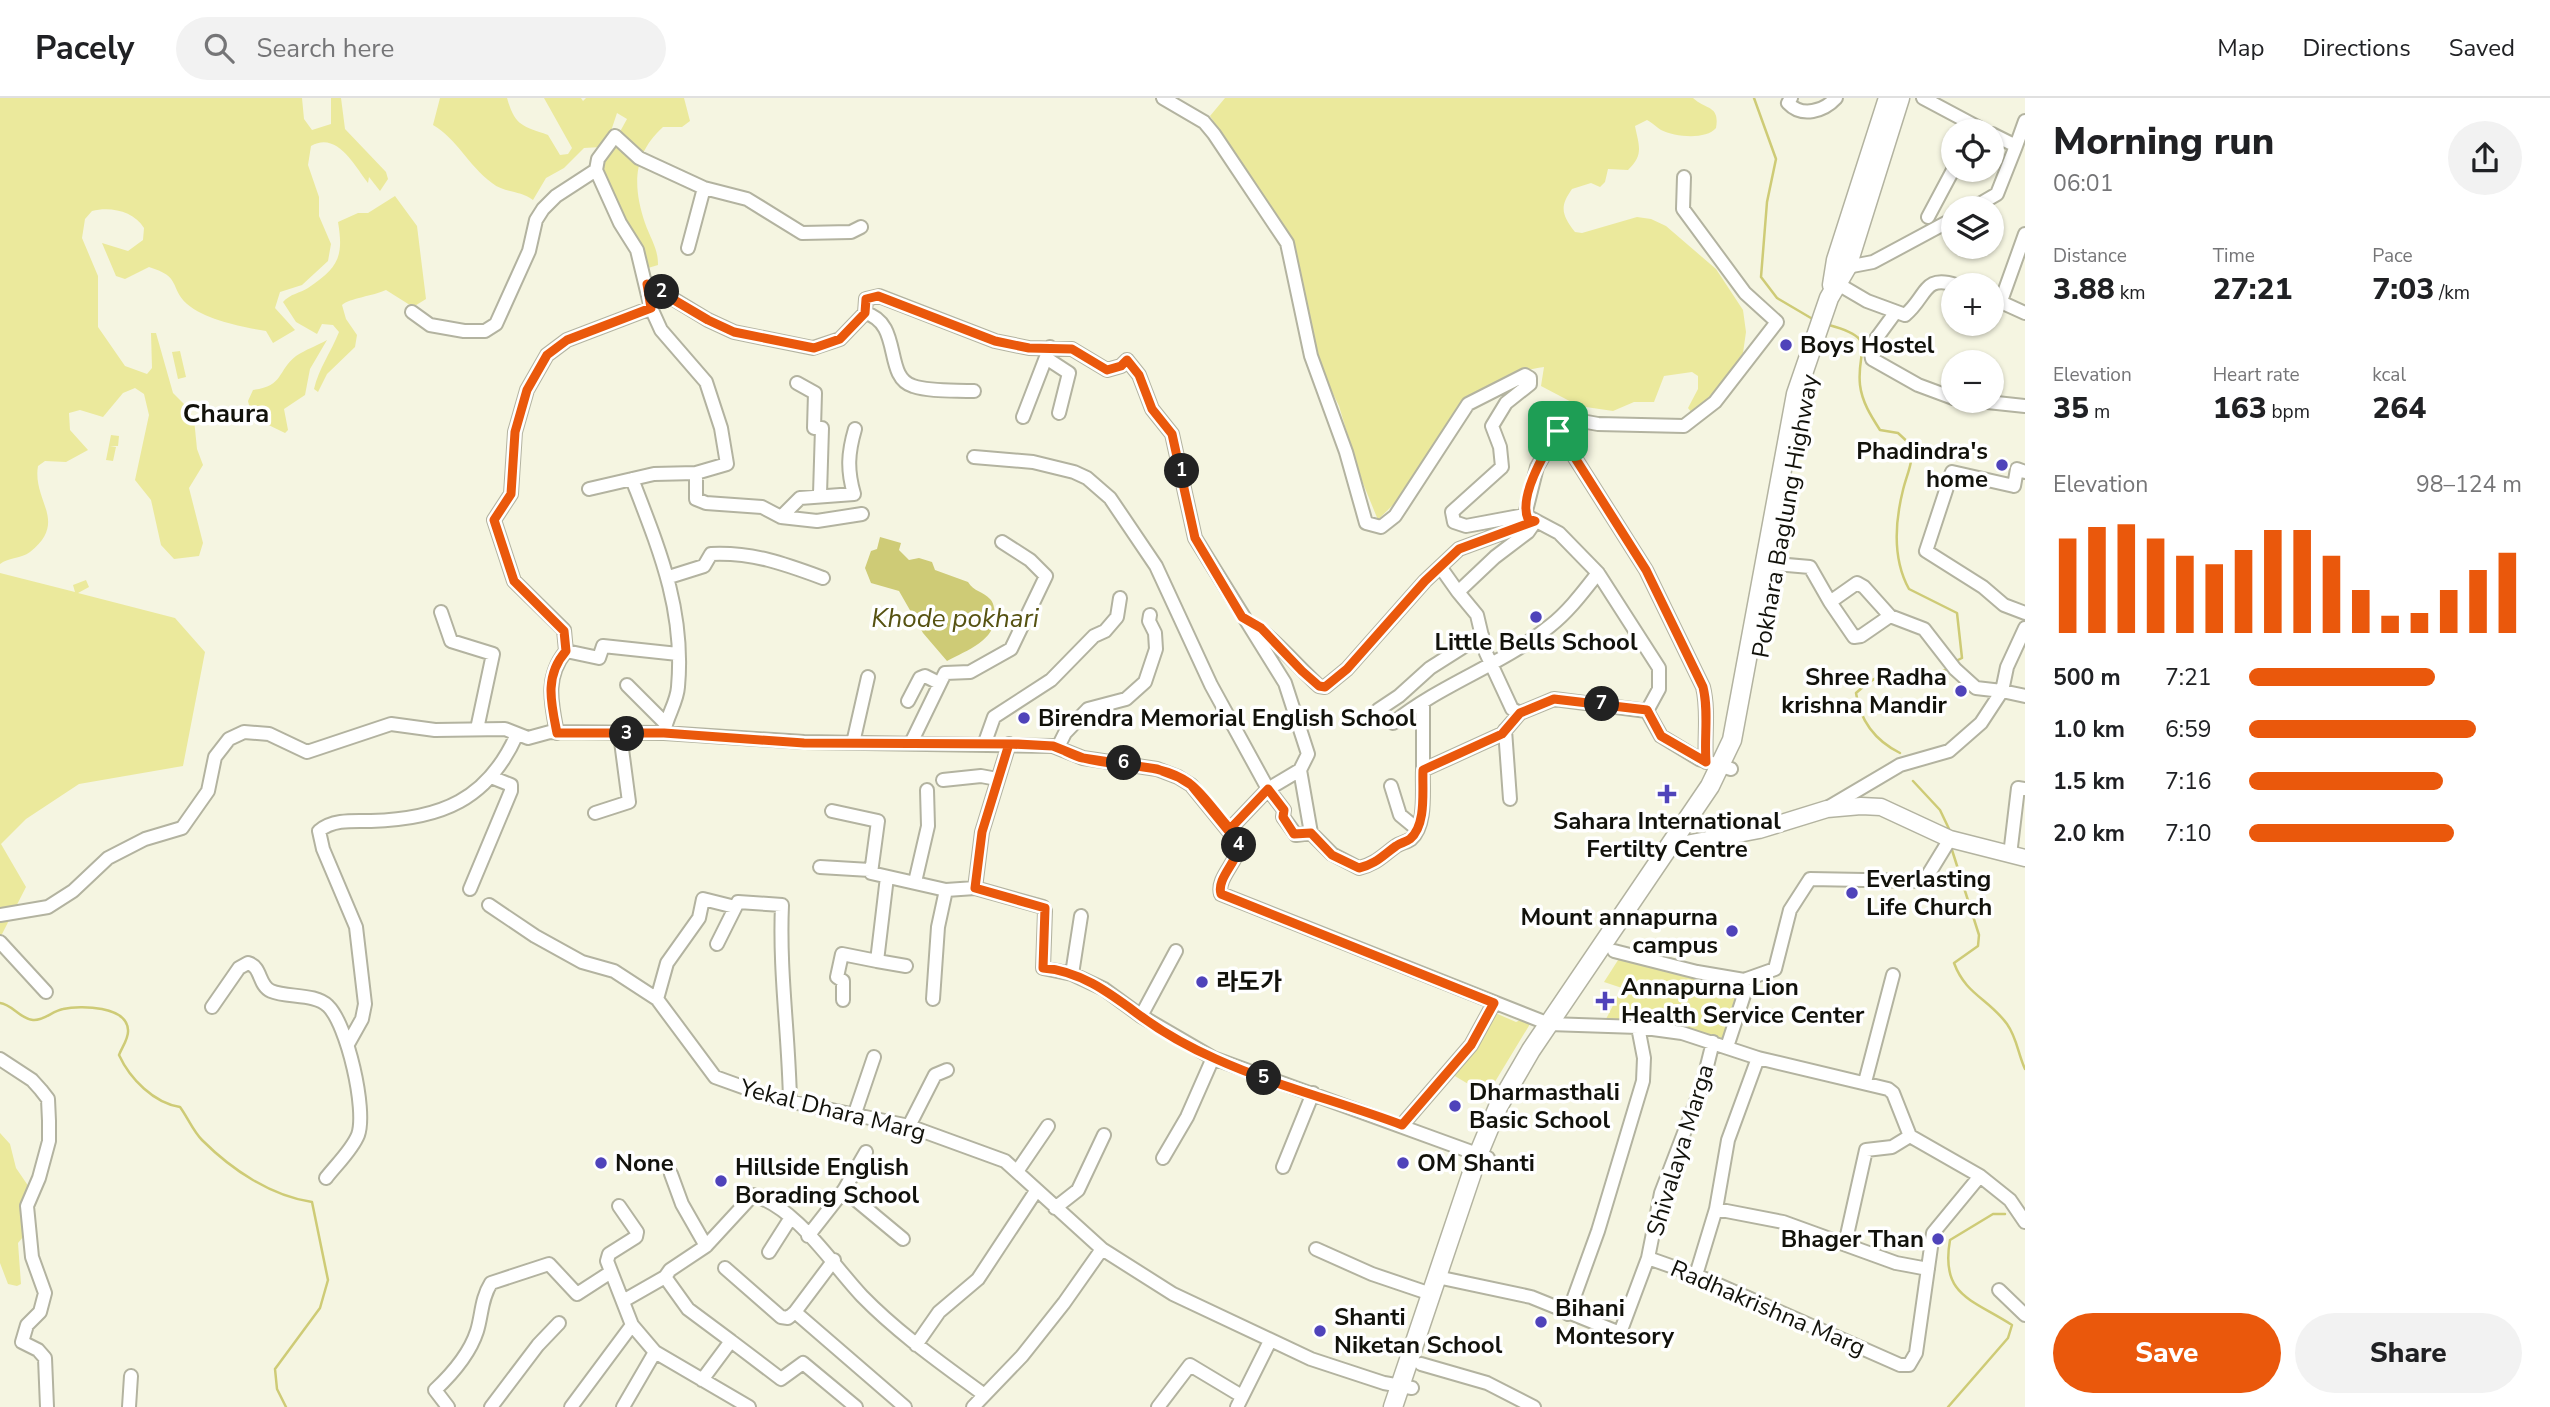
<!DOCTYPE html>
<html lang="en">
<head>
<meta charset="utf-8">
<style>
	:root { --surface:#fff; --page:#f2f2f2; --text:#202124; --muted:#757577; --line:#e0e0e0; --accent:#ea580c }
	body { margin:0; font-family:"Nunito Sans","Noto Sans KR",sans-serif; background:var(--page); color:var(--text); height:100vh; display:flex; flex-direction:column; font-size:26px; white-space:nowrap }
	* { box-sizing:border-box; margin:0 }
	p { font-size:23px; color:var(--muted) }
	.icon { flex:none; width:38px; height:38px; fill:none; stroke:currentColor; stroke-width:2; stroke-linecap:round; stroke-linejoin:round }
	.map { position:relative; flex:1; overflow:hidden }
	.drawer { display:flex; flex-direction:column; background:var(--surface); width:525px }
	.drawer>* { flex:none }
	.buttons { position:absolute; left:1941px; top:21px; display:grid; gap:14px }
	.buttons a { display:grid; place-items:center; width:63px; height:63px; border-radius:50%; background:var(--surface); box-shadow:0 2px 5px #0004; font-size:35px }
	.pin { position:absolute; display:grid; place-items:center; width:60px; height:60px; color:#fff; margin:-30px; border-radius:14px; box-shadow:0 4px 10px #0006 }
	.km { position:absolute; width:35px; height:35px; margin:-18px; border-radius:50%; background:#222; color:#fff; font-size:19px; line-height:35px; text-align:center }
	.round { display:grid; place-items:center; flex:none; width:74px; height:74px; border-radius:37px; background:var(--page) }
	.headline { display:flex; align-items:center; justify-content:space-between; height:119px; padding:0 28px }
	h1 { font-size:38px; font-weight:800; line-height:52px }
	.figures { display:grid; grid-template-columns:repeat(3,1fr); gap:10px; height:119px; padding:7px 28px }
	.figures div { display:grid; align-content:center }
	.figures b { font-size:30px; font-weight:800 }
	.figures small { font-size:19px; font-weight:400 }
	.figures p { font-size:19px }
	.chart { height:196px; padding:14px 28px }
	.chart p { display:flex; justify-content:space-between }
	.chart svg { width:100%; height:126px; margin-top:7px; stroke:var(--accent); stroke-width:6 }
	.primary-button { display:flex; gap:14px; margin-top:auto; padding:14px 28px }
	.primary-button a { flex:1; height:80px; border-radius:42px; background:var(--accent); color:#fff; font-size:28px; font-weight:800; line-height:80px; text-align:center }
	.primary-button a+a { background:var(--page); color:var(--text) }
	ul { padding:0 28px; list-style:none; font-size:23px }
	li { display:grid; grid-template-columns:112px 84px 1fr; align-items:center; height:52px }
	li i { height:18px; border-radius:9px; background:var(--accent) }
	header { display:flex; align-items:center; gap:42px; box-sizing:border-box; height:98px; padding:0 35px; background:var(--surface); border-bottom:2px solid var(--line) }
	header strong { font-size:33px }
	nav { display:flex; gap:38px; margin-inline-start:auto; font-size:24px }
	.search { width:490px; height:63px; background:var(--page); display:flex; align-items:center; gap:18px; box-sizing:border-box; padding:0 24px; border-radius:38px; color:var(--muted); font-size:26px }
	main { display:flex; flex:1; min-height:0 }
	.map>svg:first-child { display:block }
	.green { fill:#ebe99c }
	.water { fill:#cecb76 }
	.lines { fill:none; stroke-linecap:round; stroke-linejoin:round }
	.stream { stroke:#cecb76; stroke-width:2.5 }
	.minor-casing { stroke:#b3b3a0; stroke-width:16 }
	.major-casing { stroke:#b3b3a0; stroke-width:19 }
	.highway-casing { stroke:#b3b3a0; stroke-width:21 }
	.minor { stroke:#fff; stroke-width:12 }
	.major { stroke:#fff; stroke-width:16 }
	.highway { stroke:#fff; stroke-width:18 }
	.route-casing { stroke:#fff; stroke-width:14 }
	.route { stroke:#ea580c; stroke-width:9 }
	.poi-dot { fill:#4f43ba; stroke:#fff; stroke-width:2.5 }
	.labels { text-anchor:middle; stroke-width:7; stroke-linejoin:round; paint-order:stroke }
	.poi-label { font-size:24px; font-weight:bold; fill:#12120b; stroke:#fff; text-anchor:start }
	.street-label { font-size:24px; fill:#12120b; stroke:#fff }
	.neighbourhood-label { font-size:26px; font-weight:bold; fill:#12120b; stroke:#fff }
	.water-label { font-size:26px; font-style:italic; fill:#565212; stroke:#fff }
</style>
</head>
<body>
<header>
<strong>Pacely</strong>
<div class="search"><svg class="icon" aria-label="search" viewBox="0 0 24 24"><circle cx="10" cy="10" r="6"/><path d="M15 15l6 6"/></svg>Search here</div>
<nav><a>Map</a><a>Directions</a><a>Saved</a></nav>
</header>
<main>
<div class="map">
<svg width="2025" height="1309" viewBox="0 0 2025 1309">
	<rect width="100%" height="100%" fill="#f5f5e1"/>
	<path class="green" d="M0 0H302L304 21 312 32 331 26V0H341L345 31 386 74 388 81 380 93 369 79 368 85C354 67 337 33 311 48L308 67 319 99V118L331 146 328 163 302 187 280 194 275 210 295 232 273 245 266 233C242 229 206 222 187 206 169 189 182 179 149 169L125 181 116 178 102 145 128 153 143 142 144 130C134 113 110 108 92 113L85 121 82 140 98 178V229L125 268 147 276 152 270 151 235H156L173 295 189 311 194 321 197 351 203 367 189 390 203 445 199 458 174 461 161 447 151 402 135 382 149 317 144 296 135 290 123 295 103 319 80 312 69 315 70 332 88 352 66 364 45 363 38 368C32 403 69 423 30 454 21 461 9 459 0 466Z
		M440 0H507C515 28 522 28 548 37L560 57 568 56 572 50 544 0H581L583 3 586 0H684L690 23 682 29H663C632 57 633 89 645 125 651 142 658 150 658 167L648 170 601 68 627 21 617 15 607 45 601 49 584 50 564 70 546 80 533 102C520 92 504 95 492 85 468 67 457 41 433 27Z
		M1225 0H1693C1706 12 1720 7 1716 30 1706 42 1675 39 1661 32 1656 29 1653 25 1647 22L1635 28C1639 48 1644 57 1628 72L1608 71 1605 84 1600 89 1591 85 1572 91C1559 109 1562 117 1575 134L1582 135 1637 119 1651 121 1666 128 1716 171 1743 212 1746 234 1743 255 1727 278 1723 291 1692 315 1688 310 1698 291V278L1692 274 1664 278 1654 304H1634L1613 313 1579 308 1541 288 1544 269C1476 277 1440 337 1407 390 1400 402 1387 412 1378 422L1360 378 1339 308 1316 261 1299 171 1256 88 1210 18Z
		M395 98 417 128 426 201 413 209 386 192C373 198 350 200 342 207L346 221 357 237 355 249 327 276 318 294 314 291C319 270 331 254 339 234L333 227 322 226 317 236 296 224 283 204C290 196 300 195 308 190 338 170 344 159 338 124L358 115H368Z
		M327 242 310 271 305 297 284 311 288 332 285 335 252 319 248 303 253 292C284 288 277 273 296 258 305 252 318 247 327 242Z
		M180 253 186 279 178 281 172 254Z
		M111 337 119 338 118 348H110L116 349 113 363 106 362Z
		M0 475 75 494 73 487 86 482 89 489 78 495 175 520 205 554 183 668 79 686 26 721 1 746 26 789 0 840Z
		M1620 859 1739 884 1724 940 1706 938 1668 923 1606 921 1622 890 1604 884Z
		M1493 914 1516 924 1523 921 1530 926 1487 997 1453 977Z
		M0 1035 10 1046 16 1070 29 1089 28 1133 18 1145 21 1186 17 1188 8 1186 0 1165Z"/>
	<path class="water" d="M880 439 901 445 899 452 909 462 919 460 932 464 935 472 968 484C974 494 983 493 990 501 994 505 994 510 995 516 996 543 967 552 947 563L923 535 899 493 871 485 865 470 871 453 877 451Z"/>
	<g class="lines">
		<path class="stream" d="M1754 0 1776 61 1767 104 1761 179 1777 200 1816 223
			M1829 227C1880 241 1856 250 1860 287 1862 304 1871 318 1880 332L1898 335 1912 348C1913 365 1907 376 1903 392 1895 424 1892 460 1909 491L1957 515 1962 560 1958 562
			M1900 655C1874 642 1860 623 1856 595 1899 555 1906 588 1949 571
			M1913 683 1940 712 1950 733
			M1952 752 1979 837 1978 848 1954 865C1966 897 1988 900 2007 926 2017 940 2018 956 2025 971
			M0 905C12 906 20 921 33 922 44 923 52 913 63 911 81 907 127 908 128 932 129 940 122 949 119 957 130 981 154 1005 180 1009 188 1020 193 1033 202 1042 232 1072 271 1098 312 1104L328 1182 320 1210 275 1271 277 1291 286 1309
			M1948 1309 2008 1240 2012 1227C1972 1201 1940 1198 1950 1142L1993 1116H2005"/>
		<defs>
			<path id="minor" d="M1163 0 1204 24 1214 36 1287 145 1311 258 1346 354 1366 425 1381 429 1395 418 1468 306 1525 277 1530 280V286L1506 305 1492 328 1500 349 1502 369 1452 414 1454 424 1466 428 1525 417 1559 435 1598 475 1659 570V591L1647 613 1661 638 1699 661 1731 671
				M1791 0 1788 5C1802 20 1824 13 1836 0
				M1923 0 1985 33
				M2016 48 2025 23
				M1973 110 1997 96 2016 48 1992 36
				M1928 119 1953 72
				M688 150 704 90
				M1847 169 1873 164 1953 121
				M647 185 708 222 734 234 813 250 840 241 865 215C903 225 883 279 913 288 931 294 954 292 974 293
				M1838 186 1867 203 1905 217C1927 199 1923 176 1956 187
				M1992 200 2025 215
				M2001 203 2025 136
				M412 214 430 227 464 233H485L496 226 529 153 536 122 543 111 556 98 596 72
				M865 215 866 201 879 198 995 243 1029 250 1072 251 1107 272 1121 268 1127 262 1139 277 1152 311 1172 336 1195 440 1285 585 1308 656 1300 672 1268 691 1230 731
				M1895 215 1870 249 1872 261 1918 287 1953 300
				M1046 260 1069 275 1059 315
				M797 285 815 295 814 330H822L820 396
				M1978 303 2025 308
				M1023 319 1050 249
				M1558 333 1565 320 1598 326 1684 328 1715 304 1777 224 1745 195 1683 111 1684 79
				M974 359 1033 364 1074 374 1087 380 1110 400 1156 468 1211 587 1268 691 1284 712 1283 719 1296 737 1311 735
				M2025 374 2017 371 2014 388 1952 374 1926 453 1983 489 2004 507 2025 515
				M696 375V401L706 405 762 409 781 419 817 423 862 416
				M632 381C659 451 685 512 678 589 677 605 666 619 664 635
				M589 391 654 376 696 375 727 366 721 330 706 284 661 232 651 210 637 152 620 125 596 72 598 61 615 38 639 60 704 90 747 101 802 135 851 134 861 129
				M1525 417 1537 369 1558 333 1646 472 1703 589C1709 613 1704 639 1706 664
				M781 419 800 400 854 396C847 372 848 355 855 331
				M1765 465 1810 469 1830 504 1857 485 1864 489 1890 518 1924 531 1955 571 1976 590 2002 593 2007 569 2025 530
				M1441 470 1458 494
				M669 479 704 468 711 456C753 454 785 466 823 480
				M1830 504 1854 539 1861 538 1890 518
				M441 514 451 543 493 556 477 631
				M1251 526C1267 533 1302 573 1319 588L1325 589 1347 571 1425 483 1459 451 1535 423
				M566 553 599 560 603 548 678 556
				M627 587 665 625
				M908 603 920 580 925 578 939 585
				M1423 606V672
				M1378 612 1399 598 1430 570 1482 537
				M1520 615 1512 611 1486 555 1477 517 1458 494 1495 459 1528 434 1535 424
				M1393 625C1441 586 1502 567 1550 528 1569 513 1583 494 1598 475
				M1505 632 1510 701
				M557 635C551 604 545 579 566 553L564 532 514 483 494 422 511 396 515 334 527 292 547 257 567 242 651 210
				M853 645 868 579
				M911 645 945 575 970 574 1011 551 1046 478 1030 462 1002 444
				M984 647 994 619 1051 582 1094 538 1105 533 1117 519 1120 500
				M1058 649 1065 635 1088 611 1126 601 1145 584 1156 551 1155 535 1149 523 1150 517
				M1300 672 1311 735 1332 756 1359 770C1376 766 1382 758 1396 748 1400 745 1407 744 1411 741 1427 727 1422 691 1423 672L1502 636 1520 615 1554 601 1647 613
				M943 682 981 678 997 681
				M1391 688 1400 717 1417 731
				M1829 709 1900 667 1949 653 1981 625 2002 593 2025 598
				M832 713 878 723 871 775 946 792 975 790 1043 809 1045 813 1043 870 1072 876 1104 891 1141 918 1213 960 1488 1060
				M595 715 629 704 620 636
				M2010 757 2018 690 2025 691
				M820 769 870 772
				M915 784 928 728 927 692
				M975 790 982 734 1009 646
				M470 791 511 693V687L491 679
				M489 807 535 838 582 864 614 873 657 901
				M735 809 703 801 699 820 667 865 657 901 715 979 773 1000 909 1028 1005 1063 1102 1151 1173 1196 1311 1261 1384 1285 1412 1290
				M0 817 48 809 73 793 108 760 145 741 182 730 208 693 215 659 229 641 244 634 269 636 307 654 391 626 435 632 505 631 528 640 550 634 664 635 804 644 1053 648 1083 660 1157 671 1178 679 1191 687 1239 746C1239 763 1216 780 1221 796L1549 926 1638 929 1682 935 1758 960 1888 991 1893 995 1910 1038 1980 1078 2010 1102 2025 1124
				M0 844 46 894
				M717 846 738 804 782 807C779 874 789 938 790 1004
				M1614 853 1697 874 1744 882 1775 871 1790 812 1810 781 1918 783 1928 777 1950 741
				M877 863 906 868
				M1072 876 1081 818
				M933 901 938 829 946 792
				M843 902V883L837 879 842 856 877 863 887 779
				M212 909 239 870 248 865C262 869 258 887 271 893 287 900 315 895 328 908 347 926 367 1012 358 1037 352 1052 336 1067 326 1080
				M1141 918 1176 853
				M348 946 362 921 365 906 356 829 323 751 319 733C333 721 354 723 371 723 441 721 488 702 517 636
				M1727 949 1744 897V882
				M0 961 32 982 41 992 48 1001 49 1023V1043L39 1080 27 1108 32 1159 45 1195 40 1214 27 1227 22 1244 38 1252 45 1260 47 1309
				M1865 984 1893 877
				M855 1015 874 959
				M1402 1027 1471 947 1494 905
				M909 1028 935 977 947 972
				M1163 1060 1187 1019 1213 960
				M1283 1069 1313 995
				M1018 1072 1048 1028
				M671 1076 682 1106 706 1148 670 1172 665 1179 688 1211 731 1243 702 1282
				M844 1092 903 1141
				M619 1108 637 1134 636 1139 609 1156 607 1163 632 1227 655 1254 749 1309
				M1055 1110 1078 1092 1104 1037
				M1716 1111 1783 1124 1896 1165 1928 1171
				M808 1138 844 1092 866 1054
				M1845 1146 1866 1052 1892 1049 1910 1038
				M706 1148 753 1097C797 1110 831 1165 862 1198 898 1235 941 1265 983 1296
				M1316 1151 1372 1176 1431 1196
				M769 1154 790 1121
				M1648 1160 1661 1095 1702 988 1713 944
				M834 1162 795 1214 905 1309
				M725 1170 781 1219 788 1220 795 1214
				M1696 1177 1716 1111 1728 1042 1758 960
				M1437 1179 1531 1199 1620 1235 1648 1160 1696 1177 1900 1267H1909L1916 1255 1933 1135 1980 1078
				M1999 1192 2025 1217
				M623 1203 665 1179
				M1568 1216 1598 1133 1643 983 1644 960 1638 929
				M731 1243 781 1281 803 1265 856 1309
				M916 1247 939 1214 978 1181 1036 1093
				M1421 1266 1487 1285 1534 1309
				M129 1309 131 1278
				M448 1309 435 1292C451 1277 470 1255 477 1233 482 1217 481 1201 491 1185L549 1166 577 1196 611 1174
				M491 1309 538 1247 559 1225
				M571 1309 632 1227
				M623 1309 655 1254
				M973 1309 1022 1258 1064 1205 1102 1151
				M1158 1309 1190 1267 1240 1297
				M1237 1309 1270 1243"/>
			<path id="major" d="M1675 742 1686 746 1759 732 1827 711 1861 708 1881 709 1950 741 2025 760"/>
			<path id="highway" d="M1832 187 1836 162 1888 0
				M1393 1309 1478 1057 1498 1009 1531 952 1710 688 1732 642 1796 296 1829 200 1847 169 1900 0"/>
		</defs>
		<use href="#minor" class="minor-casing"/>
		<use href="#major" class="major-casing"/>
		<use href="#highway" class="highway-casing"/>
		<use href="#minor" class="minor"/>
		<use href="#major" class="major"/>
		<use href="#highway" class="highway"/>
	</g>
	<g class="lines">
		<defs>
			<path id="route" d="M1558 333C1546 352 1518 398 1528 421L1535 423 1459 451 1425 483 1347 571 1325 589 1319 588 1302 573 1261 530 1242 519 1195 440 1172 336 1152 311 1139 277 1127 262 1121 268 1107 272 1072 251 1029 250 995 243 878 198 866 201 865 215 840 241 814 250 734 234 708 222 647 186 651 210 567 242 547 257 527 292 515 334 511 396 494 422 514 483 564 533 566 553C544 578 551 605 557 635H664L804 645 1018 646 1053 648 1083 660 1157 671 1178 679 1191 687 1239 746C1239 763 1216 780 1221 796L1494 905 1471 947 1402 1027C1341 1004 1276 988 1216 961 1191 950 1164 935 1142 919 1112 897 1082 873 1043 870L1045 810 975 790 982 734 1009 646 1053 648C1063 651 1073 658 1083 660 1118 670 1158 663 1189 685 1205 697 1217 717 1230 731L1268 691 1284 712 1283 719 1294 736 1311 735 1332 757 1359 770C1376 766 1382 758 1396 748 1400 745 1406 744 1410 741 1427 727 1422 691 1423 672L1502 636 1520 615 1554 601 1647 612 1661 638 1706 664C1704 639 1709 613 1703 589L1646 472 1558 333"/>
		</defs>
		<use href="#route" class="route-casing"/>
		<use href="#route" class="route"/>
	</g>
	<g class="poi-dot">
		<circle cx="1786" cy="247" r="7"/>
		<circle cx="2002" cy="367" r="7"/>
		<circle cx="1536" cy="519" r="7"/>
		<circle cx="1961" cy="593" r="7"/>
		<circle cx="1024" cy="620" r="7"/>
		<path d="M1663.5 685.5h7v7h7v7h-7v7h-7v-7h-7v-7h7z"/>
		<circle cx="1852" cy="795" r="7"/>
		<circle cx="1732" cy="833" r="7"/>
		<circle cx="1202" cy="884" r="7"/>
		<path d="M1601.5 892.5h7v7h7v7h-7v7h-7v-7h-7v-7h7z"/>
		<circle cx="1455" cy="1008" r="7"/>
		<circle cx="601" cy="1065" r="7"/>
		<circle cx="1403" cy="1065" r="7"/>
		<circle cx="721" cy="1083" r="7"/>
		<circle cx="1938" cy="1141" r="7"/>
		<circle cx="1541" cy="1224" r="7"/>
		<circle cx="1320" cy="1233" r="7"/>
	</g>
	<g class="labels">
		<g class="poi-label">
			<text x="1800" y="255">Boys Hostel</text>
			<text x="1988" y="361" text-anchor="end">Phadindra's<tspan x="1988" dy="28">home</tspan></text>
			<text x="1536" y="552" text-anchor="middle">Little Bells School</text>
			<text x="1947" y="587" text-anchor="end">Shree Radha<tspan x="1947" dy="28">krishna Mandir</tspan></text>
			<text x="1038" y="628">Birendra Memorial English School</text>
			<text x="1667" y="731" text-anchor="middle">Sahara International<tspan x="1667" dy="28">Fertilty Centre</tspan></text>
			<text x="1866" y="789">Everlasting<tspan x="1866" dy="28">Life Church</tspan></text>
			<text x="1718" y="827" text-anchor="end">Mount annapurna<tspan x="1718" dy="28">campus</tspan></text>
			<text x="1216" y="892">라도가</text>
			<text x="1621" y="897">Annapurna Lion<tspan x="1621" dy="28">Health Service Center</tspan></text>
			<text x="1469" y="1002">Dharmasthali<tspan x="1469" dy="28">Basic School</tspan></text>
			<text x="615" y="1073">None</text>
			<text x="1417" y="1073">OM Shanti</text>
			<text x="735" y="1077">Hillside English<tspan x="735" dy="28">Borading School</tspan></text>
			<text x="1924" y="1149" text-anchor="end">Bhager Than</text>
			<text x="1555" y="1218">Bihani<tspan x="1555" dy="28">Montesory</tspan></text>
			<text x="1334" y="1227">Shanti<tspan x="1334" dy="28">Niketan School</tspan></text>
		</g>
		<g class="street-label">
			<text transform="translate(1785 418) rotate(-80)" y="8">Pokhara Baglung Highway</text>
			<text transform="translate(833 1012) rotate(14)" y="8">Yekal Dhara Marg</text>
			<text transform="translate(1680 1052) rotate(-73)" y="8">Shivalaya Marga</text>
			<text transform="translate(1768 1210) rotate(23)" y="8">Radhakrishna Marg</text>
		</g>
		<g class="neighbourhood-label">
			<text x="226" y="324">Chaura</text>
		</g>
		<g class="water-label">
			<text x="955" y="529">Khode pokhari</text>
		</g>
	</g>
</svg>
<div class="buttons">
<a><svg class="icon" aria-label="locate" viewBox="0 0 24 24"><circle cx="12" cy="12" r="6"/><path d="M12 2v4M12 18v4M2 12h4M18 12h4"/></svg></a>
<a><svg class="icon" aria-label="layers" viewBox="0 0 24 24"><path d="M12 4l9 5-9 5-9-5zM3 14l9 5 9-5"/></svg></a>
<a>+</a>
<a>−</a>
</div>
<div class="pin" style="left:1558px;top:333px;background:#1e9e55"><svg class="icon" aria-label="arrive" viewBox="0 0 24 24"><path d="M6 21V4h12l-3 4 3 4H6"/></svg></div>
<b class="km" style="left:1182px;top:373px">1</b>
<b class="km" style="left:662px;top:194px">2</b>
<b class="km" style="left:627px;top:636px">3</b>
<b class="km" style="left:1239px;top:747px">4</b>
<b class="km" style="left:1264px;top:980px">5</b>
<b class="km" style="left:1124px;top:665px">6</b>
<b class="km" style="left:1602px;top:606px">7</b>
</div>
<section class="drawer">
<div class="headline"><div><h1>Morning run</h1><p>06:01</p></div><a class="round"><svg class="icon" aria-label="share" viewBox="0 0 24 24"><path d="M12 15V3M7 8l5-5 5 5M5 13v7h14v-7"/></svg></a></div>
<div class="figures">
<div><p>Distance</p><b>3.88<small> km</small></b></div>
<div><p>Time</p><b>27:21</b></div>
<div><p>Pace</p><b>7:03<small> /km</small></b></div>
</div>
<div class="figures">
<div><p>Elevation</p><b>35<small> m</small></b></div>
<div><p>Heart rate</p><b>163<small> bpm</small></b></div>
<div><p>kcal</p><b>264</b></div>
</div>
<div class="chart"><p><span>Elevation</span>98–124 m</p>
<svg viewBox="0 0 160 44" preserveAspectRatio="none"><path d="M5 44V11M15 44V7M25 44V6M35 44V11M45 44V17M55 44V20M65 44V15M75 44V8M85 44V8M95 44V17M105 44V29M115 44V38M125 44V37M135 44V29M145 44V22M155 44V16"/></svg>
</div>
<ul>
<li><b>500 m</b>7:21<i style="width:68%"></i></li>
<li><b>1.0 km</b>6:59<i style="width:83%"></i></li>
<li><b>1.5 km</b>7:16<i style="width:71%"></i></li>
<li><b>2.0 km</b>7:10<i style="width:75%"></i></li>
</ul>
<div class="primary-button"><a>Save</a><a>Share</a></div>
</section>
</main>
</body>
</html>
